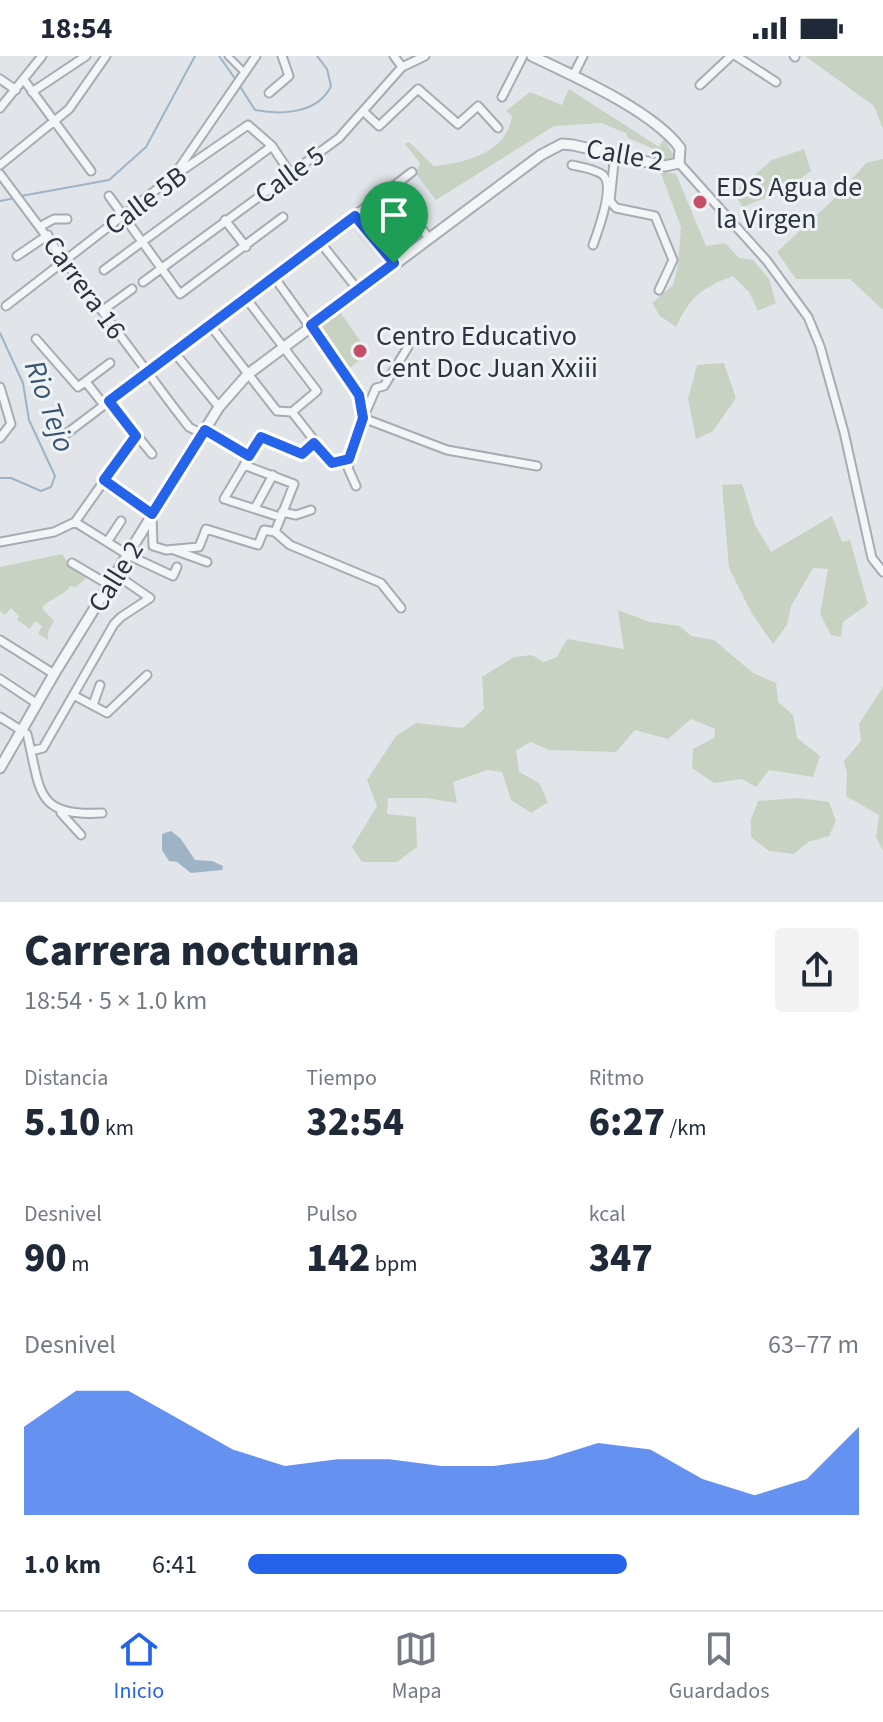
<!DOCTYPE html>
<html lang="es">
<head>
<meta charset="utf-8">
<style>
	:root { --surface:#fff; --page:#f2f2f3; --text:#1f2937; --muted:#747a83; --line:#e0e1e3; --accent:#2563eb }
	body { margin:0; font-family:"Source Sans 3",sans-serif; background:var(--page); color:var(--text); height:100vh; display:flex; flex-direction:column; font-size:30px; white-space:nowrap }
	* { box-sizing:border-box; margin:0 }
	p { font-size:26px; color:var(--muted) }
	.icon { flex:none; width:44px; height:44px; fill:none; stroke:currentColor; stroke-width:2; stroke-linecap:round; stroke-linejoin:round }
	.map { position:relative; height:846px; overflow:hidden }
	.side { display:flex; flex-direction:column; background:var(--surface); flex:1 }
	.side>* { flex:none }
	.pin { position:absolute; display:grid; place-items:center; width:68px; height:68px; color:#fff; margin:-82px -34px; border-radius:50% 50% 50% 0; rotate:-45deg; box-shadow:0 0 8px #0007 }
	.pin .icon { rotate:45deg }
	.round { display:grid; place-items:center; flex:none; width:84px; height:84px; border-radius:8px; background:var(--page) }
	.head { display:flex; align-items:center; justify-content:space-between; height:136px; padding:0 24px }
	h1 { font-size:44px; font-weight:800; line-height:60px }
	.figures { display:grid; grid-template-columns:repeat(3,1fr); gap:12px; height:136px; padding:8px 24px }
	.figures div { display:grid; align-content:center }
	.figures b { font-size:40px; font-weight:800 }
	.figures small { font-size:22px; font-weight:400 }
	.figures p { font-size:22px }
	.chart { height:224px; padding:16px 24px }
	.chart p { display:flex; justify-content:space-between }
	.chart svg { width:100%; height:144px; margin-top:8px; fill:var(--accent); opacity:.7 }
	ul { padding:0 24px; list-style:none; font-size:26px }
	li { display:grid; grid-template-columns:128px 96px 1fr; align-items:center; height:60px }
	li i { height:20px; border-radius:10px; background:var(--accent) }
	.status { display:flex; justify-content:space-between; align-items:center; height:56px; padding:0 40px; background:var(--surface); direction:ltr }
	.status svg { height:22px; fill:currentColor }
	.tabs { display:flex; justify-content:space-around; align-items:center; height:112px; border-top:2px solid var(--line); background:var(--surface); font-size:22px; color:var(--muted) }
	.tabs a { display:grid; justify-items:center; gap:4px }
	.tabs .current { color:var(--accent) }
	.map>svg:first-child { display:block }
	.green { fill:#c7d2c3 }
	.water { fill:#9eb4c6 }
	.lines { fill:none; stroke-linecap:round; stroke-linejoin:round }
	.stream { stroke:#9eb4c6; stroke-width:2 }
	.pedestrian-casing { stroke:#a6acb3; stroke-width:9 }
	.minor-casing { stroke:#a6acb3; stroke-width:11 }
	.tertiary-casing { stroke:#a6acb3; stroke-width:13 }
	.pedestrian { stroke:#f4f5f7; stroke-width:5 }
	.minor { stroke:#f4f5f7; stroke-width:7 }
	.tertiary { stroke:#f4f5f7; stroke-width:9 }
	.route-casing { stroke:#fff; stroke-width:16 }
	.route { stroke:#2563eb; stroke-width:10 }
	.poi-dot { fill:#c64e67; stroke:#f0f3f6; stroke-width:3 }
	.labels { text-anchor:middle; stroke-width:6; stroke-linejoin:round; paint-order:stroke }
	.street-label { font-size:28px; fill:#2a333f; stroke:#f0f3f6 }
	.poi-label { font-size:28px; fill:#2a333f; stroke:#f0f3f6; text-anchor:start }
	.water-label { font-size:30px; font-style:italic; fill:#375471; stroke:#f0f3f6 }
</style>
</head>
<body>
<div class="status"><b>18:54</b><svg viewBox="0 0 49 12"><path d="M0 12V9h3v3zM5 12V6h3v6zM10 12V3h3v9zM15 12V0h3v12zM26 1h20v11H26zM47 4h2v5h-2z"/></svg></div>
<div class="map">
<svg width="883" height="846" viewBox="0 0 883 846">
	<rect width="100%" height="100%" fill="#e1e5e9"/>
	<path class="green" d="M805 0H883V73L874 50Z
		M569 33 659 91 664 83 675 102 671 105 662 103 654 93 628 82 626 77 601 67 554 70 436 144 416 118 420 107 405 88 409 86 434 110C464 107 507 97 512 60L506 55 530 36 562 49Z
		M804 93 811 115 788 132 743 151 733 137 772 104Z
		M883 103V254L850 223H796L777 196 835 142 866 107Z
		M660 115 676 118 706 190 725 187 739 202 753 204 769 223 776 247 758 255 749 236 733 220C701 232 691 240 676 271L660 260 652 247 673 229 678 209 681 171Z
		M340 256 369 297 347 314 318 274Z
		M724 307 736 342 713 375 696 383 688 343 697 309Z
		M742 428 755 469 771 496 832 460 842 486 850 484 868 548 843 566 841 581 831 579 820 558 828 513 813 512 791 550 787 569 773 588 751 556 729 512 722 429Z
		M62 498 72 513 88 520 76 531 70 530C63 541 51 541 42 552L54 565 48 576V584L38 578 42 570 35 565 30 573 17 564 19 560 11 552 5 559 0 555V511Z
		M618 554 650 566 680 570 691 580 714 584 753 617 776 627 778 646 793 659 797 682 820 700 813 721 769 714 756 731 742 723 714 727 692 712 693 693 714 682 715 673 691 663 668 683 635 674 616 696 549 694 531 686 516 694 519 716 539 727 548 746 531 757 511 744 502 716 487 714 453 726 457 747 426 742H388L387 758 416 761 417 791 397 806H362L352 791 377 750 367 724 396 680 416 667 463 672 484 653 482 621 514 601 532 599 544 606 557 601 567 583 624 593Z
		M883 631V795L876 781 879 759 846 740 847 717 844 705 861 685 859 668Z
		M798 742 829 746 836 765 829 780 808 786 794 798 769 795 751 781V763L758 745Z"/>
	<path class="water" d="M171 775 181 783 195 804 212 805 223 810 222 814 191 817 177 806 169 805 162 794V778Z"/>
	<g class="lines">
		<path class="stream" d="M219 0 236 24
			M239 29 255 54C281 59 318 58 331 30L327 13 317 0
			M21 140 109 124 146 91 195 0
			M0 145 15 142
			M0 277 23 327 29 364 55 420 51 431 41 435 11 422H0"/>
		<defs>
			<path id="pedestrian" d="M228 0 243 15"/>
			<path id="minor" d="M394 0 402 11
				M736 0 776 26
				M794 0 795 1
				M573 20 583 0
				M0 23 16 34
				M24 24 91 115
				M700 29 731 0
				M32 36 86 0
				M269 37 289 20 282 0
				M502 41 523 0
				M0 52 42 0
				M363 55 379 70 418 33 458 68 478 50 498 72
				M679 107 767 205 808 261 820 290 844 376 872 502 883 516
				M0 109 69 53 106 0
				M572 109C581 111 596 113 603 119 615 130 598 175 593 189
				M0 118 175 353 189 371 202 378
				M175 118 256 0
				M392 133 428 181
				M109 140 180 238 283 161
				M610 145 616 152 655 160 673 204 659 234
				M610 146 615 97
				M355 160 394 207
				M225 164 246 191
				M41 170 54 163H67
				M320 186 358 234
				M17 200 48 179
				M104 214 272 90
				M274 221 359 339 363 362 348 412 356 430
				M143 226 339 82 402 11 425 0
				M245 241 317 335 292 356
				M6 250 174 120 248 69 272 90 290 117
				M103 254 132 233
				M210 269 277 355 292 356
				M36 283 78 331 110 307
				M174 296 219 351
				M86 326 104 349
				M0 331 11 368 0 382
				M109 345 152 398
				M292 356 332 407 349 403
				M364 360 376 332 384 330 408 291
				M363 362 447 394 537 410
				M205 374 249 400
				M62 381 412 116
				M244 409 294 428 275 476
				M104 424 152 458 153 490 166 494 199 491 206 473 258 489 264 474 275 476 290 489 381 527 401 552
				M255 452 273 419
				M282 456 296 459 311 454
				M280 461 224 443 261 381 302 398 314 387
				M75 466 128 499 173 520 177 511
				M0 486 54 476 75 466 136 380
				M107 486 121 465
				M174 494 207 506
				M72 507 109 529
				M0 584 54 618
				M0 623 36 647
				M75 640 107 657 147 619
				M93 649 100 629
				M0 661 27 678C41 734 34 761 102 757
				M31 695 43 692 114 568 121 561 150 542 115 518
				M61 757 81 779"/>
			<path id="tertiary" d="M0 712 54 618 219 351 248 318 541 99 562 88 573 89 665 110 679 107 680 92C653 55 574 20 532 0"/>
		</defs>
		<use href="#pedestrian" class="pedestrian-casing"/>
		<use href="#minor" class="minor-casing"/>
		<use href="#tertiary" class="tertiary-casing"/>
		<use href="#pedestrian" class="pedestrian"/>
		<use href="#minor" class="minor"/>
		<use href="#tertiary" class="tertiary"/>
	</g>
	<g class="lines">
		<defs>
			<path id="route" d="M355 160 394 207 311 269 359 339 363 362 349 403 332 407 314 387 302 398 261 381 249 400 205 374 152 458 104 424 136 380 109 345Z"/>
		</defs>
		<use href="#route" class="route-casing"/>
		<use href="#route" class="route"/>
	</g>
	<g class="poi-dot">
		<circle cx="700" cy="146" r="8"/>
		<circle cx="360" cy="295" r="8"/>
	</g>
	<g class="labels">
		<g class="street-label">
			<text transform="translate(625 98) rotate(10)" y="10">Calle 2</text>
			<text transform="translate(289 118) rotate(-36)" y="10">Calle 5</text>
			<text transform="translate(145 144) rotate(-37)" y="10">Calle 5B</text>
			<text transform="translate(85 231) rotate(54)" y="10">Carrera 16</text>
			<text transform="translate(115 520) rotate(-58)" y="10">Calle 2</text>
		</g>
		<g class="poi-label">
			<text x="716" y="140">EDS Agua de<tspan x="716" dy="32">la Virgen</tspan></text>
			<text x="376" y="289">Centro Educativo<tspan x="376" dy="32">Cent Doc Juan Xxiii</tspan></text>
		</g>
		<g class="water-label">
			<text transform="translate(50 350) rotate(70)" y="10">Rio Tejo</text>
		</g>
	</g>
</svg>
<div class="pin" style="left:394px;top:207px;background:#1e9e55"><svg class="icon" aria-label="arrive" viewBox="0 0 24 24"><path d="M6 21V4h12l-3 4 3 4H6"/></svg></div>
</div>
<section class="side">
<div class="head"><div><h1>Carrera nocturna</h1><p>18:54 · 5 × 1.0 km</p></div><a class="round"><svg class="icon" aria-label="share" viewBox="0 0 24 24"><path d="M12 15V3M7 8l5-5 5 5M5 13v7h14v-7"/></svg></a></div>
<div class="figures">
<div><p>Distancia</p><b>5.10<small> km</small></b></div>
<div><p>Tiempo</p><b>32:54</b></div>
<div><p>Ritmo</p><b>6:27<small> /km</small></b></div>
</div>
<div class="figures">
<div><p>Desnivel</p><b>90<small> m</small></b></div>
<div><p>Pulso</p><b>142<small> bpm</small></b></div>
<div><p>kcal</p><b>347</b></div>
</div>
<div class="chart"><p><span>Desnivel</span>63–77 m</p>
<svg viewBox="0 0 160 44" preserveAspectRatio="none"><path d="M0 44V17L10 6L20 6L30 15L40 24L50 29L60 27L70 27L80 29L90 29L100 27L110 22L120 24L130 33L140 38L150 33L160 17V44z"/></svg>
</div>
<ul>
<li><b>1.0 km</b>6:41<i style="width:62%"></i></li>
</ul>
</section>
<nav class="tabs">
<a class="current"><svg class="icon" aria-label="home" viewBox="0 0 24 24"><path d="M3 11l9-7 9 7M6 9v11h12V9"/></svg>Inicio</a>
<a><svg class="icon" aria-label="map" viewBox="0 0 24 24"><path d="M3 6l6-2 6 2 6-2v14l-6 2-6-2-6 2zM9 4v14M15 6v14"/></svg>Mapa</a>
<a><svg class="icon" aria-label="saved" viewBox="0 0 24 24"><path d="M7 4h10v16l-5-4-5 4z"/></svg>Guardados</a>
</nav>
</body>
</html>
